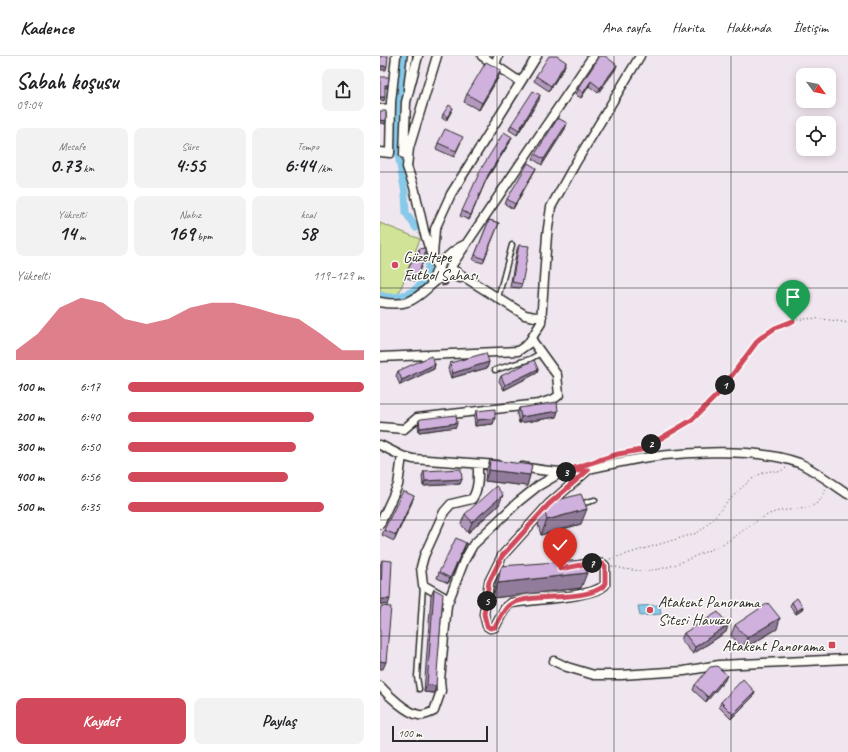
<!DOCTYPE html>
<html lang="tr">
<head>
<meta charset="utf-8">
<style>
	:root { --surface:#fff; --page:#f2f2f2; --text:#202124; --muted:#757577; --line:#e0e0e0; --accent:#d1495b }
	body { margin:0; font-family:Caveat,sans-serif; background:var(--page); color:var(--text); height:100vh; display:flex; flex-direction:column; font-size:15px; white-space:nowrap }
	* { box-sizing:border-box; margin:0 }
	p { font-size:13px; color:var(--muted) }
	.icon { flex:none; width:22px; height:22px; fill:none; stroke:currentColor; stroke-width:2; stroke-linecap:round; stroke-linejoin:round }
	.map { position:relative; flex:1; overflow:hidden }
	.sheet { display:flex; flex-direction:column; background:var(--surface); width:380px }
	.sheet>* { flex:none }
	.needle { width:26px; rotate:122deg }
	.fabs { position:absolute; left:416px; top:12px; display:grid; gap:8px }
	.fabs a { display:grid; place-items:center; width:40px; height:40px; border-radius:8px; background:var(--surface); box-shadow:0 2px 10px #0003; font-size:20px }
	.scale { position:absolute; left:12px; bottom:10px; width:96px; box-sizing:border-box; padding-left:4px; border:2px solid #2b2b2b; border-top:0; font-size:11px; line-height:14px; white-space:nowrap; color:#2b2b2b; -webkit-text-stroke:3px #fdfcf7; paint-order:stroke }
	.pin { position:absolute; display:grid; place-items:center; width:34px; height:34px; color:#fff; margin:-41px -17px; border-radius:50% 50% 50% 0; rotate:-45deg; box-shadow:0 0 4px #0007 }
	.pin .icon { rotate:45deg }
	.km { position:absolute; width:20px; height:20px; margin:-10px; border-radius:50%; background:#222; color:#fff; font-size:11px; line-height:20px; text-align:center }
	.round { display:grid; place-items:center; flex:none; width:42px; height:42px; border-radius:8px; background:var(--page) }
	.summary { display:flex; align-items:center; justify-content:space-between; height:68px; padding:0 16px }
	h1 { font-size:22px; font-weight:700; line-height:30px }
	.stats { display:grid; grid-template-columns:repeat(3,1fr); gap:6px; height:68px; padding:4px 16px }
	.stats div { display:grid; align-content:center; border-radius:8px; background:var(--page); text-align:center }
	.stats b { font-size:20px; font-weight:700 }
	.stats small { font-size:11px; font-weight:400 }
	.stats p { font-size:11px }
	.chart { height:112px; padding:8px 16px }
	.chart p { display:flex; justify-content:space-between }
	.chart svg { width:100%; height:72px; margin-top:4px; fill:var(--accent); opacity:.7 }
	.button { display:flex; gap:8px; margin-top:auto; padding:8px 16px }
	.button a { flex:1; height:46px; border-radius:8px; background:var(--accent); color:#fff; font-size:16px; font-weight:700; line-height:46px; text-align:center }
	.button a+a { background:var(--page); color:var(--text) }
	ul { padding:0 16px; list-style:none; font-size:13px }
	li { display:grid; grid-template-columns:64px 48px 1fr; align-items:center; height:30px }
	li i { height:10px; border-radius:5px; background:var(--accent) }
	header { display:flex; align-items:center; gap:24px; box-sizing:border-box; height:56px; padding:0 20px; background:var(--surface); border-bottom:1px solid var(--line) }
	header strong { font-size:19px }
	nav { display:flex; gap:22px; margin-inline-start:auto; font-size:14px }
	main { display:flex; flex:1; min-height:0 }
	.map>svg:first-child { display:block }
	.pitch { fill:#d0e397; stroke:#7e8761 }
	.water { fill:#87c9e8; stroke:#628a9c }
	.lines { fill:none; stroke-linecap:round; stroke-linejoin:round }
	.canal { stroke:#87c9e8; stroke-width:7 }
	.lane-casing { stroke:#2b2b2b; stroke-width:7 }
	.street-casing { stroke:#2b2b2b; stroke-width:11 }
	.path { stroke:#2b2b2b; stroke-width:1; stroke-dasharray:1 3; stroke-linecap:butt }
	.lane { stroke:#fdfcf7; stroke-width:4 }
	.street { stroke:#fdfcf7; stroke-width:8 }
	.wall { fill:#b398be; stroke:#2b2b2b }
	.shaded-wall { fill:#927c9b; stroke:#2b2b2b }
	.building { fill:#d0b1dd; stroke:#2b2b2b }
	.route-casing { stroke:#fff; stroke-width:8 }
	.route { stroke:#d1495b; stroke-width:5 }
	.grid { fill:none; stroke:#2b2b2b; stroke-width:1; stroke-opacity:0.55 }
	.poi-dot { fill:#d1495b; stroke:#fdfcf7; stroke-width:1.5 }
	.labels { text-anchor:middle; stroke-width:3; stroke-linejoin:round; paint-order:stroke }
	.poi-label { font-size:16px; fill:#2b2b2b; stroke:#fdfcf7; text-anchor:start }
</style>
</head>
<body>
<header>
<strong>Kadence</strong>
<nav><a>Ana sayfa</a><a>Harita</a><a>Hakkında</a><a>İletişim</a></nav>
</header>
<main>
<section class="sheet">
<div class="summary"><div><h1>Sabah koşusu</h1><p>09:04</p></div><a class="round"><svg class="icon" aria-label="share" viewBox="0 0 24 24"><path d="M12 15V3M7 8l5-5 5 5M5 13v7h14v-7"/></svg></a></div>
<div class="stats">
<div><p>Mesafe</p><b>0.73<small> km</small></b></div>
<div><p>Süre</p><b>4:55</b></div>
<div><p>Tempo</p><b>6:44<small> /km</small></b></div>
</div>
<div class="stats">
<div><p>Yükselti</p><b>14<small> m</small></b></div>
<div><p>Nabız</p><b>169<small> bpm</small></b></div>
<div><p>kcal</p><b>58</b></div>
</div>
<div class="chart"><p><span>Yükselti</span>119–129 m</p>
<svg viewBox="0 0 160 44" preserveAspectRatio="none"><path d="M0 44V38L10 28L20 12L30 6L40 9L50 19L60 22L70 19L80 12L90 9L100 9L110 12L120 16L130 19L140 28L150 38L160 38V44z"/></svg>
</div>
<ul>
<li><b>100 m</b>6:17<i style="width:100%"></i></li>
<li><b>200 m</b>6:40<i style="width:79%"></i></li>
<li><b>300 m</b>6:50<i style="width:71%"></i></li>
<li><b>400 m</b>6:56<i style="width:68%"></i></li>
<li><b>500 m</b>6:35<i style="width:83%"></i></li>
</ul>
<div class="button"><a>Kaydet</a><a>Paylaş</a></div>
</section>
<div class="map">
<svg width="468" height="696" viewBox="0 0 468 696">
	<rect width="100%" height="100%" fill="#f0e6ef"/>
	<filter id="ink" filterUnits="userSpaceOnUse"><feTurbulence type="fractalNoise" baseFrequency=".025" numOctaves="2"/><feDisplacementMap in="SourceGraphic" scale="8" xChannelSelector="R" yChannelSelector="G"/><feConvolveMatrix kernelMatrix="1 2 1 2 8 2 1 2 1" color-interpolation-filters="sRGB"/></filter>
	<g filter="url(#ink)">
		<path class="pitch" d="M0 167 40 183 17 242 0 236Z"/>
		<path class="water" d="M280 549 281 558 260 560 258 550Z"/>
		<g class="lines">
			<path class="canal" d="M23 0 17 71V93L25 137 26 157 36 172
				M0 239C16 245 38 237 46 220 49 213 48 203 47 195"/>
			<defs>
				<path id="lane" d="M26 33 30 0
					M118 242 132 189
					M115 314 150 303 161 297
					M200 448 215 444
					M39 633 37 621 43 530"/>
				<path id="street" d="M102 0 140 26
					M118 0 115 9 118 12
					M0 53 11 52
					M0 96 10 97 11 46 16 0
					M24 98 26 46 38 0
					M53 199 55 173 71 138 157 0
					M59 214 58 211C66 201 75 193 86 188
					M51 228 58 211 53 204 44 175 34 131 27 111 29 92 57 0
					M0 246C36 253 38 237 65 218L80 222
					M162 260 155 261 145 259 70 212 213 0
					M0 301 138 295 148 288 161 267 167 179 171 151 195 108 260 0
					M0 371 24 373 37 362 159 348 174 343 179 339 177 319 151 283
					M0 389 22 400 33 403 118 409
					M142 411C155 413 170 416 184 416 204 415 222 410 241 406 288 396 375 390 419 407 431 412 456 430 468 438
					M0 468 18 429 22 400
					M196 510 212 507 223 508 225 510V529C211 542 152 543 131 547L125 552 115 571 110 572 107 570 104 558 109 526 122 500 169 448 208 414
					M69 544 43 529 41 511 44 500 64 456 71 448 92 443C99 433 98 420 98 408
					M174 605 187 611 214 619H241L304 615 339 609 468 603
					M0 630C8 639 27 657 39 659 44 660 50 657 54 655L61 635 60 624 67 549 84 505 93 489 138 446 158 430 182 416"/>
			</defs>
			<use href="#lane" class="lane-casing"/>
			<use href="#street" class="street-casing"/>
			<path class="path" d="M256 395C286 384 318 363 338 338 362 309 374 276 413 265 429 260 452 264 468 267
				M230 503 317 477C338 464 370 407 399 416L406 412
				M232 510C269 520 287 513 320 498 330 494 340 490 348 485 362 476 377 463 392 457 411 450 439 460 446 432"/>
			<use href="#lane" class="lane"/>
			<use href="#street" class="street"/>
		</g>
		<path class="wall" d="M237 9 235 14 218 37 209 30 201 42 196 39 198 33Z
			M184 12 169 35 154 25 156 20Z
			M118 22 99 54 84 46 87 38Z
			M159 44 137 79 129 74 131 69Z
			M71 56 66 65 62 62 63 58Z
			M187 67 185 73 162 109 153 103 155 98Z
			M81 86 74 101 56 93 58 87Z
			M130 86 106 124 89 164 80 160 82 155Z
			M156 112 154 116 133 153 125 148 127 143Z
			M109 164 119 167 103 207 93 204Z
			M139 189 142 228 140 232 130 231 137 193Z
			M39 193 43 206 35 225 25 221 27 216 38 199Z
			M109 306 107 312 71 322 68 313 70 307Z
			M55 308 54 313 20 329 16 320 18 315Z
			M158 313 157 317 124 334 119 325 121 320Z
			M139 352 178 355 176 361 139 367 137 358Z
			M96 355 115 362 113 368 95 370 94 361Z
			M39 364 76 371 39 376 38 369Z
			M110 404 150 419 147 430 105 425 106 415Z
			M44 415 82 423 80 428 43 430 42 420Z
			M32 446 14 485 2 479 4 474Z
			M119 449 88 477 81 468 85 458Z
			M164 453 201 468 161 479 158 468Z
			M86 487 84 493 68 527 57 522 59 516Z
			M2 504 8 549 0 548V510Z
			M121 510 201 532 112 542 116 525Z
			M54 533V637L44 636 51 540Z
			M412 546 423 551 421 555 416 558 410 550Z
			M348 569 346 576 313 598 301 584 304 577Z
			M355 569 397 573 363 593 351 579Z
			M345 624 326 646 313 634 315 629Z
			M375 636 373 641 351 663 339 651 341 646Z"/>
		<path class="shaded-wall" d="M186 6 184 12 169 35 171 30Z
			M237 9 235 14 218 37 220 32Z
			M0 10H7L6 14H0Z
			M121 14 118 22 99 54 102 47Z
			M211 25 209 30 201 42 203 37Z
			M5 29H8L7 32H4Z
			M160 39 159 44 137 79 139 74Z
			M0 41H5L4 45 0 44Z
			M73 52 71 56 66 65 67 61Z
			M0 64 6 65 5 68 0 67Z
			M187 67 185 73 162 109 164 103Z
			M132 81 130 86 106 124 89 164 108 119Z
			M156 112 154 116 133 153 135 148Z
			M68 227 67 229 62 230V229Z
			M109 306 107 312 71 322 73 317Z
			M55 308 54 313 20 329 22 324Z
			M158 313 157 317 124 334 125 329Z
			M178 355 176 361 139 367 141 361Z
			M115 362 113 368 95 370 97 364Z
			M77 367 76 371 39 376 40 372Z
			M109 414 150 419 147 430 105 425Z
			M82 423 80 428 43 430 45 425Z
			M123 439 119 449 88 477 92 466Z
			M34 440 32 446 14 485 16 479Z
			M207 453 201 468 161 479 167 464Z
			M86 487 84 493 68 527 70 522Z
			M207 517 201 532 112 542 118 527Z
			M1 543H10L8 549 0 548Z
			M423 551 421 555 416 558 417 555Z
			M400 562 397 573 363 593 367 582Z
			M348 569 346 576 313 598 315 591Z
			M0 605 6 606 3 613H0Z
			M347 619 345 624 326 646 328 641Z
			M47 629 56 630 54 637 44 636Z
			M375 636 373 641 351 663 353 658Z"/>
		<path class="building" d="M0 0H8L7 10H0Z
			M169 0H177L186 6 171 30 156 20Z
			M220 0H225L237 9 220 32 211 25 203 37 198 33Z
			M106 6 121 14 102 47 87 38Z
			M0 21H9L8 29H5V41H0Z
			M153 35 160 39 139 74 131 69Z
			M69 49 73 52 67 61 63 58Z
			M0 55H6V65L0 64Z
			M178 62 187 67 164 103 155 98Z
			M65 73 83 81 76 95 58 87Z
			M124 76 132 81 108 119 91 159 82 155 101 113Z
			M148 107 156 112 135 148 127 143Z
			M109 164 119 167 104 203 95 199Z
			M139 189 149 190 142 228 132 226Z
			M45 192V201L37 220 27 216 35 198 40 200 39 193Z
			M67 222 68 227 62 229V226Z
			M106 297 109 306 73 317 70 307Z
			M51 300 55 308 22 324 18 315Z
			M154 304 158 313 125 329 121 320Z
			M177 346 178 355 141 361 139 352Z
			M115 353V362L97 364 96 355Z
			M76 359 77 367 40 372 39 364 41 363Z
			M110 404 152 409 150 419 109 414Z
			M81 413 82 423 45 425 44 415Z
			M116 430 123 439 92 466 85 458Z
			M23 435 34 440 16 479 4 474Z
			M201 438 207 453 167 464 164 453 170 446Z
			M76 482 86 487 70 522 59 516Z
			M2 504 12 505 10 543H1Z
			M204 504 207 517 118 527 121 510Z
			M54 533 63 538 56 630 47 629Z
			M417 542 423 551 417 555 412 546Z
			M388 547 400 562 367 582 355 569Z
			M1 550 11 551 6 606 0 605V558Z
			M338 556 348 569 315 591 304 577Z
			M337 610 347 619 328 641 315 629 330 611Z
			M363 623 375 636 353 658 341 646Z"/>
	</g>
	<g class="lines" filter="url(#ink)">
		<defs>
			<path id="route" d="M180 513 212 507 223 508 225 510V529C205 547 153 536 131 548 123 552 120 564 115 571L110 572 107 570 104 558 109 526 122 500 169 448 208 414 182 416 238 398 261 394 312 364 338 338 379 283 395 272 413 265"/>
		</defs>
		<use href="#route" class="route-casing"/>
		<use href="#route" class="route"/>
	</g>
	<path class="grid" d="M117 0V696M234 0V696M351 0V696M0 116H468M0 232H468M0 348H468M0 464H468M0 580H468"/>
	<g class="poi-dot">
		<circle cx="15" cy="209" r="4"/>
		<circle cx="270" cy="554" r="4"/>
		<rect x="448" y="585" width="8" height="8" rx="2"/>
	</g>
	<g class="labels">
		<g class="poi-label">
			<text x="23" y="206">Güzeltepe<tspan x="23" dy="18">Futbol Sahası</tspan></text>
			<text x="278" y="551">Atakent Panorama<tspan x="278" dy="18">Sitesi Havuzu</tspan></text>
			<text x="444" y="595" text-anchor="end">Atakent Panorama</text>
		</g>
	</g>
</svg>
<div class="fabs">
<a><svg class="needle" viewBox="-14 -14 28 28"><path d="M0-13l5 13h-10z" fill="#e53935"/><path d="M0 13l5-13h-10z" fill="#757577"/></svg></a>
<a><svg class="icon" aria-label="locate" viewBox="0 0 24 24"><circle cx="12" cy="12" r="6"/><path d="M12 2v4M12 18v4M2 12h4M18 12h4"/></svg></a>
</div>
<div class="scale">100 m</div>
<div class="pin" style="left:413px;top:265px;background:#1e9e55"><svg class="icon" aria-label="arrive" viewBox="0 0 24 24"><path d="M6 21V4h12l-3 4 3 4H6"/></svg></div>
<div class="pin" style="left:180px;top:513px;background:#d93025"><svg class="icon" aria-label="check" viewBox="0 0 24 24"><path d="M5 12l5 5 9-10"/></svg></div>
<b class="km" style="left:345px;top:329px">1</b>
<b class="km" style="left:271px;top:388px">2</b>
<b class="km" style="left:186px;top:416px">3</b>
<b class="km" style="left:107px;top:545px">5</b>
<b class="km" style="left:212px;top:507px">7</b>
</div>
</main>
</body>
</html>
